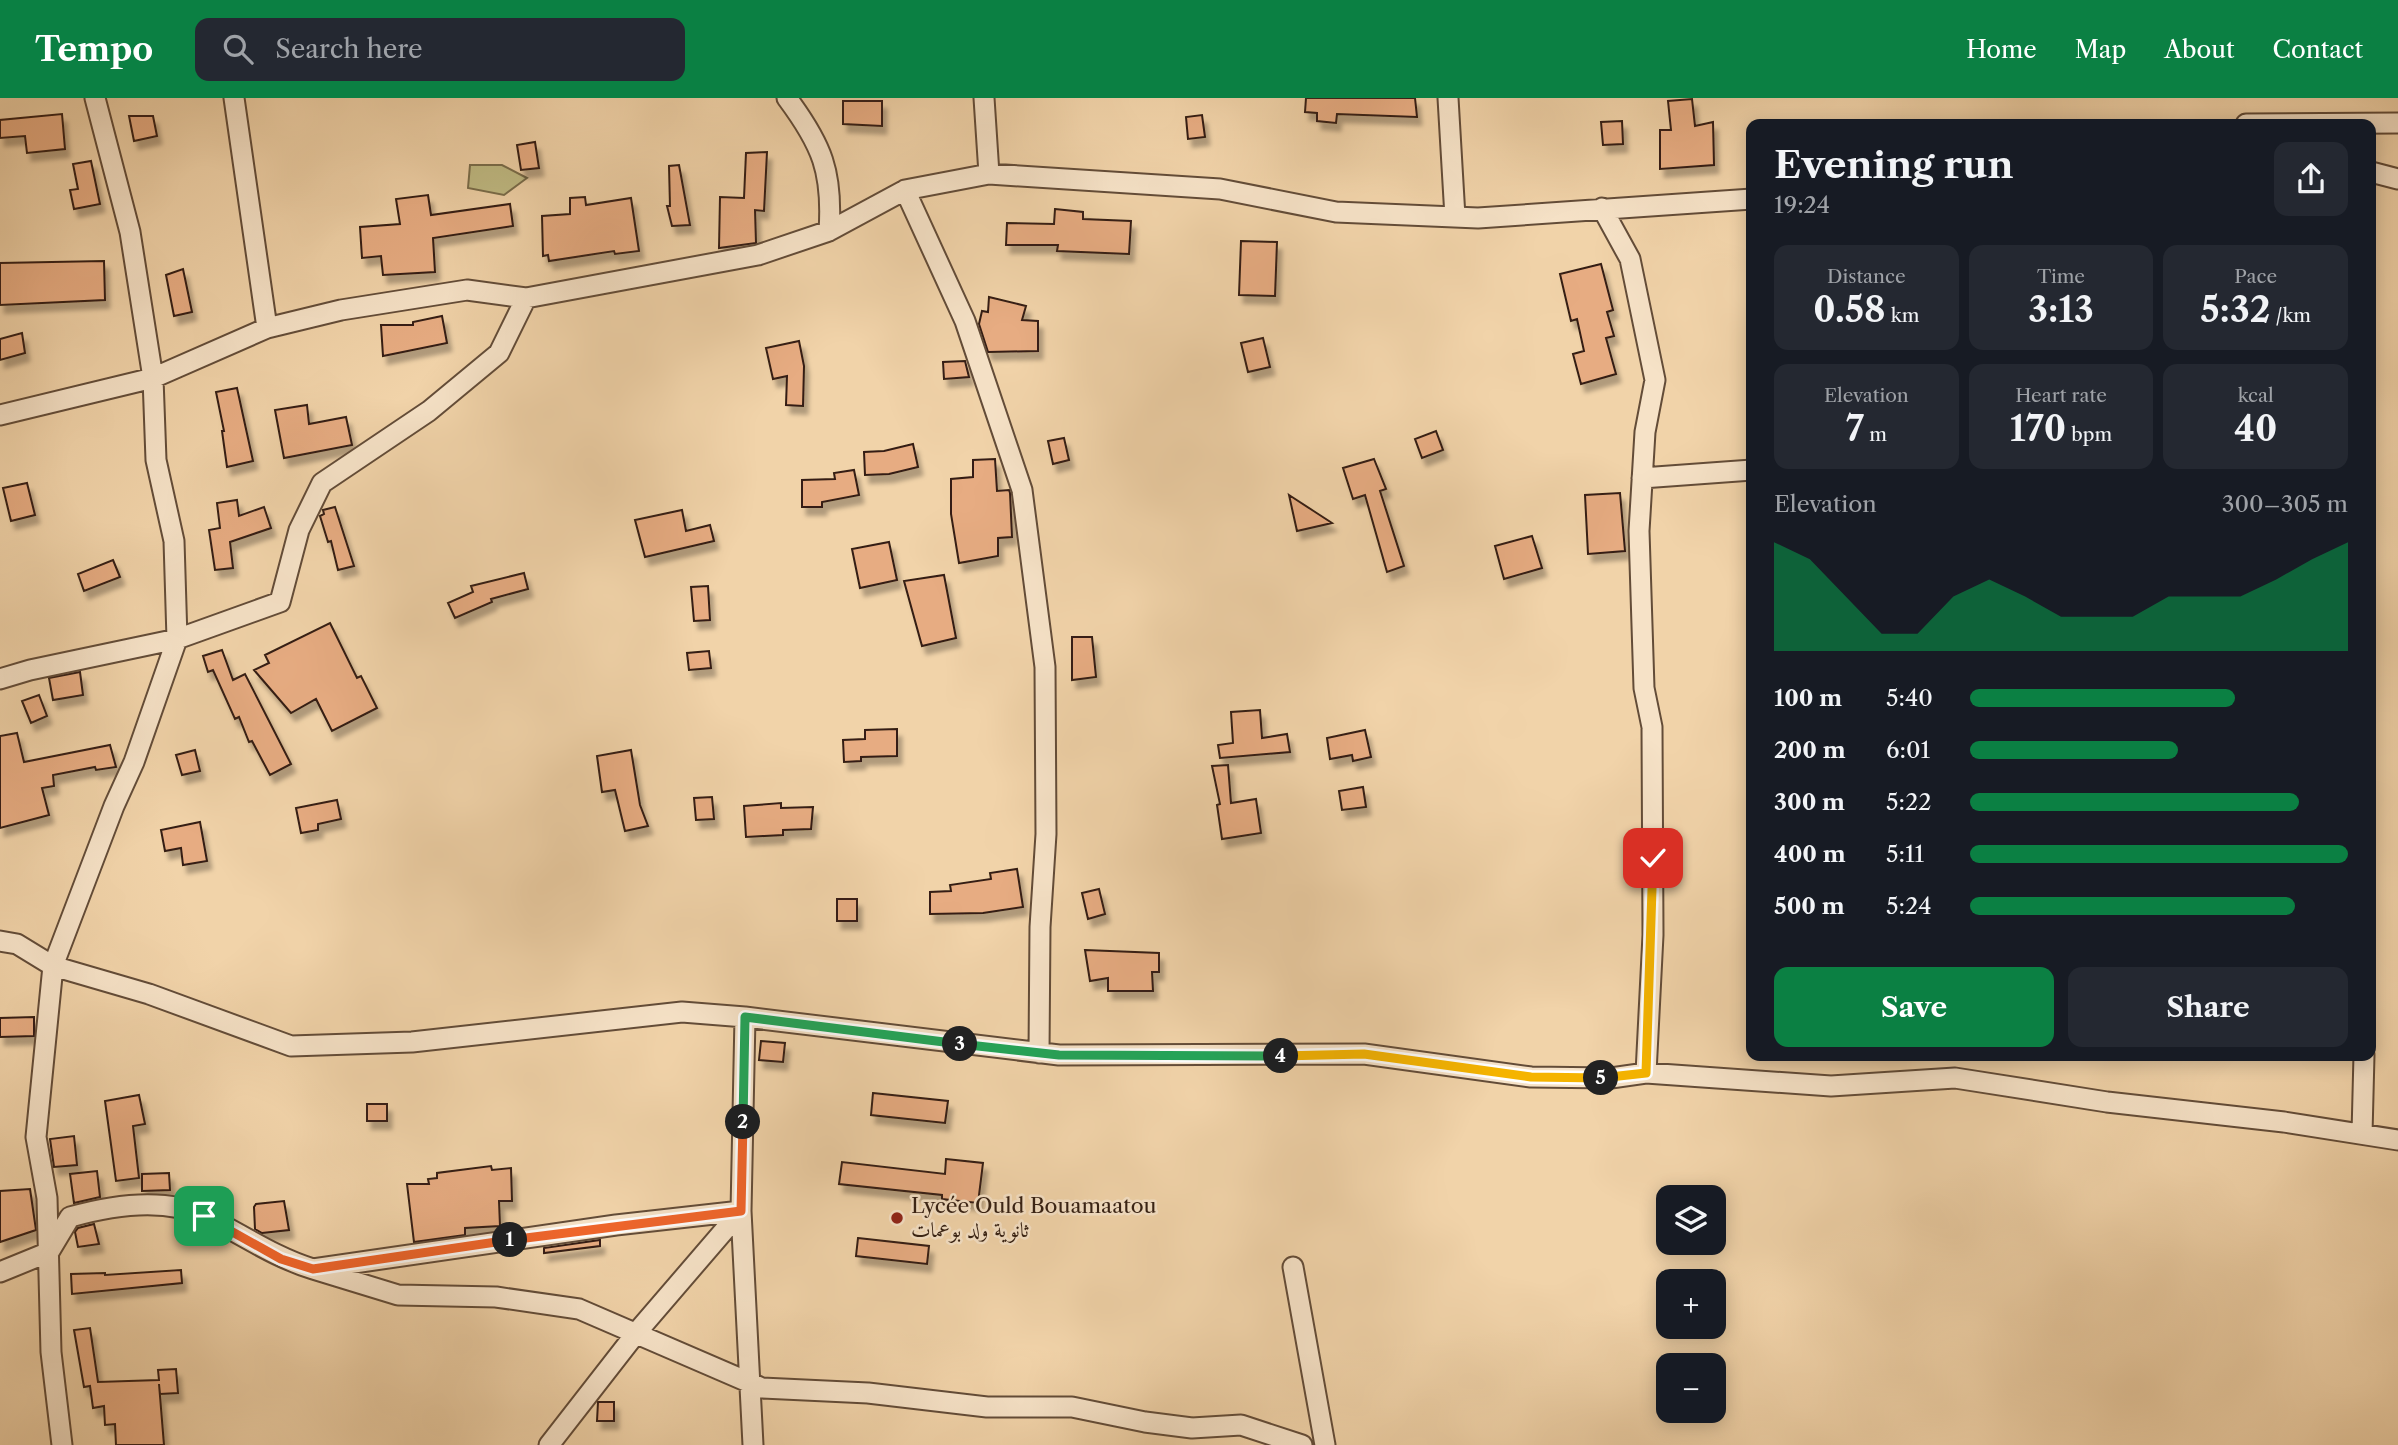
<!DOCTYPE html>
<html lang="en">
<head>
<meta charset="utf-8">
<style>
	:root { --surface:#171b24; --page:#242831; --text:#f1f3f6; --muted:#9ea1a6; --accent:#0b8043 }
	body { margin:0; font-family:"Libre Caslon Text",Amiri,serif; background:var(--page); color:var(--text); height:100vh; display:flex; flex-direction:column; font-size:26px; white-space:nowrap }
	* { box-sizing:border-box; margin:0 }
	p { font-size:23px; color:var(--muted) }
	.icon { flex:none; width:38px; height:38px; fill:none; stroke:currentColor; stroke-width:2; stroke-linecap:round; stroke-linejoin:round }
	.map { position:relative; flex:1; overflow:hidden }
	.details { position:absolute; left:1746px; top:21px; width:630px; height:942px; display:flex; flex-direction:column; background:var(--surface); border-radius:14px; box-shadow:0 4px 18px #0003 }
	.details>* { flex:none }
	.tools { position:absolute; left:1656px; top:1087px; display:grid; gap:14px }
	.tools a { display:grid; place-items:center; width:70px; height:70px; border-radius:14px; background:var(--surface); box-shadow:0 4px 18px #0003; font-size:35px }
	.pin { position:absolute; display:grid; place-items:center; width:60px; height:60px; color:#fff; margin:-30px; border-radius:14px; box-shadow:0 4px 10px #0006 }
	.km { position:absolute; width:35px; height:35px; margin:-18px; border-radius:50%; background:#222; color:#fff; font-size:19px; line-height:35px; text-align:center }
	.round { display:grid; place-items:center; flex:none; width:74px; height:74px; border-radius:14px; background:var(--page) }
	.summary { display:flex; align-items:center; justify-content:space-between; height:119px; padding:0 28px }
	h1 { font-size:38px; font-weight:800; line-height:52px }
	.figures { display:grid; grid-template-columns:repeat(3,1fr); gap:10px; height:119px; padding:7px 28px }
	.figures div { display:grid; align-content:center; border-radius:14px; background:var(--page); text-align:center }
	.figures b { font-size:35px; font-weight:800 }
	.figures small { font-size:19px; font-weight:400 }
	.figures p { font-size:19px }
	.chart { height:196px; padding:14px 28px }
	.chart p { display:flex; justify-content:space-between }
	.chart svg { width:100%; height:126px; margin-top:7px; fill:var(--accent); opacity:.7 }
	.cta { display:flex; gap:14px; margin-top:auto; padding:14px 28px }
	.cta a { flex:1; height:80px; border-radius:14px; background:var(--accent); color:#fff; font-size:28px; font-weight:800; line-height:80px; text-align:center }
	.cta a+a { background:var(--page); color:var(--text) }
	ul { padding:0 28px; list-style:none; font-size:23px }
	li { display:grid; grid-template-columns:112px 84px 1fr; align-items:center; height:52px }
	li i { height:18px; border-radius:9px; background:var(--accent) }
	header { display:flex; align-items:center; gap:42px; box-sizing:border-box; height:98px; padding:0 35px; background:var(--accent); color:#fff }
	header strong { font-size:33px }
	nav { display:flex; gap:38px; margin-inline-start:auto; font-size:24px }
	.search { width:490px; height:63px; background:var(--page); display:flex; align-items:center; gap:18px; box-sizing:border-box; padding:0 24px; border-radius:14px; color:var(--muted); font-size:26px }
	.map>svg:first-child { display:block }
	.green { fill:#c0bb84; stroke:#7a6d4b; stroke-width:2 }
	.building { fill:#e7ac82; stroke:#341f12; stroke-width:2; filter:url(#shadow) }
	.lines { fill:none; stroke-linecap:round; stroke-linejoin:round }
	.street-casing { stroke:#634c38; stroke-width:23 }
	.street { stroke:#f6e2c7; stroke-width:19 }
	.split-1-casing { stroke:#fff; stroke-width:14 }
	.split-2-casing { stroke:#fff; stroke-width:14 }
	.split-3-casing { stroke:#fff; stroke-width:14 }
	.split-4-casing { stroke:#fff; stroke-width:14 }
	.split-5-casing { stroke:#fff; stroke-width:14 }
	.split-6-casing { stroke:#fff; stroke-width:14 }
	.split-1 { stroke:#f0652b; stroke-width:9 }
	.split-2 { stroke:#f0652b; stroke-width:9 }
	.split-3 { stroke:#22a559; stroke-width:9 }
	.split-4 { stroke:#22a559; stroke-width:9 }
	.split-5 { stroke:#f5b400; stroke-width:9 }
	.split-6 { stroke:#f5b400; stroke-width:9 }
	.poi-dot { fill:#8f2418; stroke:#f6e2c7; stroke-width:2.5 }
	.labels { text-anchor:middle; stroke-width:5; stroke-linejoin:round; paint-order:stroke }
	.poi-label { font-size:21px; fill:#341f12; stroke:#f6e2c7; text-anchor:start }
</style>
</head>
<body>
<header>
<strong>Tempo</strong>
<div class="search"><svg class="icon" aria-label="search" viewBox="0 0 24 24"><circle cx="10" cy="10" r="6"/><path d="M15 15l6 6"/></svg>Search here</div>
<nav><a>Home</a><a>Map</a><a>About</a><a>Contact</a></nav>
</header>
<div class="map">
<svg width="2398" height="1347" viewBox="0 0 2398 1347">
	<defs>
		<filter id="shadow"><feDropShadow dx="4.5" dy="8" stdDeviation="2" flood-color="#0004"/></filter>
	</defs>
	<rect width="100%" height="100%" fill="#f1d3a9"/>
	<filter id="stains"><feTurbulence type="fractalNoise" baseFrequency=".00286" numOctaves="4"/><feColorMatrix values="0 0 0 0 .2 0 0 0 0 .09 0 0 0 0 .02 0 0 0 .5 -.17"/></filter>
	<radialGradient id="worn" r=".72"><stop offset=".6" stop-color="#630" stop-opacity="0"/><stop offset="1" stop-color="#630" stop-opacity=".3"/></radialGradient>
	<path class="green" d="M470 67H502L527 80 504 97 468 90Z"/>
	<path class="building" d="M1306 0H1415L1417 19 1337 16 1336 25 1317 23V15L1305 14Z
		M1692 1 1695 28 1713 24 1714 67 1660 71V32H1671L1668 3Z
		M843 3H882V28L843 26Z
		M62 16 65 51 27 55 25 38 0 40V22Z
		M1202 17 1205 39 1188 41 1186 19Z
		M129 18H153L157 38 134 43Z
		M1622 23 1623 46 1603 47 1601 24Z
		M535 44 539 70 521 72 517 47Z
		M767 54 764 113 755 112 756 145 719 150 720 99 744 100 746 55Z
		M91 63 100 106 74 111 70 92 78 91 73 66Z
		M679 67 690 127 672 128 667 108H670L669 68Z
		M428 97 431 117 510 106 513 128 433 140 435 174 383 177 381 158 362 160 360 129 400 126 396 101Z
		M585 99 586 107 631 100 639 153 615 156 614 153 549 163 548 157 543 158 542 118 570 116V100Z
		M1055 111 1083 114V121L1131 123 1129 156 1057 153 1058 147H1006L1007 125 1054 126Z
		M1241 143 1277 144 1275 198 1239 197Z
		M104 163 105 202 0 207V165Z
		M1601 166 1613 212 1607 214 1614 238 1606 240 1616 276 1581 286 1573 256 1584 253 1577 221 1571 223 1560 176Z
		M183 171 192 214 174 218 166 177Z
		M989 199 1026 208 1022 222 1038 223V253L988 254 979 226 982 213 988 214Z
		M442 218 447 245 383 258 381 227H413V224Z
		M22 235 25 255 0 262V241Z
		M1263 240 1270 269 1248 274 1241 245Z
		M799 243 804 268 803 308 786 307 787 278 773 281 766 250Z
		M965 263 969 279 944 281 943 264Z
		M237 290 253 363 227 369 222 333H224L216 294Z
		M307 307 309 326 346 319 352 347 284 360 275 312Z
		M1436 333 1443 352 1422 360 1415 341Z
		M1064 340 1069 362 1053 366 1048 343Z
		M913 346 918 369 889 376 865 377 864 354 884 353Z
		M995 361 997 393 1009 392 1010 395 1012 439 998 440V458L959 465 951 416V381L973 379V362Z
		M1374 361 1386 391 1380 393 1404 468 1387 474 1365 397 1353 401 1343 370Z
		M854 372 859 397 822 404V409H802V382L835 381 834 375Z
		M27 385 35 417 11 423 3 390Z
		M1620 395 1625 453 1588 456 1585 397Z
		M1289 397 1332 425 1297 433Z
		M237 402 239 418 264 409 271 430 230 444 233 470 215 472 209 432 220 430 217 405Z
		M335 409 354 468 338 472 331 443 328 444 320 418 324 416 323 412Z
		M682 412 686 433 710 427 714 443 645 459 635 422Z
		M1532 438 1542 470 1504 481 1495 448Z
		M889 444 897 482 860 490 852 451Z
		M113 462 120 479 84 493 78 476Z
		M524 475 528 491 491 501 492 504 455 520 448 505 473 494 471 488Z
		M944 477 956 540 922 548 904 483Z
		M708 488 710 522 694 523 691 489Z
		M330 525 357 580 361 578 377 610 332 633 316 601 291 615 254 572 269 565 265 557Z
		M1072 539H1092L1096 579 1072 582Z
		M222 552 233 582 245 576 291 666 270 677 252 643 249 644 239 619 235 621 213 572 208 574 203 558Z
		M709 553 711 570 689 572 687 555Z
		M80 574 83 597 53 602 49 580Z
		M39 597 47 618 31 625 22 603Z
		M1260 612 1262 640 1287 636 1290 654 1220 660 1218 647 1233 645 1231 614Z
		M897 631V658L861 659V663L844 664 843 642 865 641V632Z
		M1365 632 1371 659 1353 663 1352 657 1330 661 1327 640Z
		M17 635 24 664 110 647 116 669 96 672 95 669 53 677 54 688 42 690 49 717 0 730V638Z
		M195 652 200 673 182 677 176 657Z
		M631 652 640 707 648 728 625 733 615 692 602 694 597 658Z
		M1228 667 1231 705 1256 701 1261 735 1222 741 1217 707 1220 706 1212 668Z
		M1363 689 1366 709 1342 712 1339 693Z
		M712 699 714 721 696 722 694 700Z
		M337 702 341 721 318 726V732L301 735 296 710Z
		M781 705V710L813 709 811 731 783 732V737L746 739 744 708Z
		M200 724 207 763 183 767 181 750 165 753 161 732Z
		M1017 771 1023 809 983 815 930 816V794L951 793 950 787 991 781 990 775Z
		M1099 791 1105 816 1088 821 1082 795Z
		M837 801H857V823H837Z
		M1085 852 1159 855V874H1152L1153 893H1108V880L1090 883Z
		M34 919V938L0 939V920Z
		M761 943 785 945 783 964 759 962Z
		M873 995 948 1003 945 1025 871 1017Z
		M139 997 145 1026 133 1028 139 1080 116 1083 105 1003Z
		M367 1006H387V1023H367Z
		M74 1038 77 1067 54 1069 50 1041Z
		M946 1061 983 1065 978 1105 942 1101V1097L839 1086 842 1064 945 1076Z
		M491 1068 492 1072 511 1070 512 1103H499L500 1128 465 1130V1137L414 1144 407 1086H429L428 1081 437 1080V1075Z
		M97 1073 100 1099 74 1105 70 1076Z
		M169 1075 170 1092 142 1093V1076Z
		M30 1091 36 1132 0 1144V1093Z
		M284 1103 289 1132 262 1135 255 1131 254 1109 256 1106Z
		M94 1126 99 1146 78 1149 75 1134 78 1130Z
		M858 1140 929 1148 927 1166 856 1158Z
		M600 1142V1148L544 1155V1150Z
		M181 1172 182 1185 72 1196 71 1176 105 1175V1177Z
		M90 1230 98 1284 159 1282 158 1272 176 1271 178 1295 160 1296 159 1286 164 1347H116L115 1326 105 1327 104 1308 93 1310 90 1288 84 1289 74 1232Z
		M598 1304H614V1323H597Z"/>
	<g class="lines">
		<defs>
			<path id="street" d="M234 0 267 230
				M787 0C822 47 833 74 829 133
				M984 0 989 76
				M1448 0 1455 119
				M2246 26 2398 25
				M2371 74 2398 81
				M905 92 965 223 1022 392 1045 569 1046 736 1040 829 1039 955
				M1602 110 1630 161 1655 282 1645 334 1639 433 1644 590 1652 629 1653 837 1646 975
				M0 317 153 280 267 230 341 212 467 192 526 200 758 157 829 133 905 92 989 76 1220 91 1336 114 1478 120 1752 101
				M1642 380 1752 372
				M0 581 30 572 177 541 280 504 299 432 322 385 429 313 499 255 526 200
				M0 843 17 846 53 868 149 896 291 948 412 944 682 914 745 919 1059 957 1364 956 1531 979 1611 980 1646 975 1831 988 1955 980 2107 1004 2284 1024 2398 1042
				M745 919 741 1113 753 1347
				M2362 1036 2364 957
				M1293 1169 1325 1347
				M313 1171 398 1197 496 1199 579 1211 762 1290 868 1295 987 1309H1072L1145 1324 1192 1330 1241 1327 1302 1347
				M0 1174 49 1154 70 1119C112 1107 166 1099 207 1119 243 1137 274 1159 313 1171L616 1127 741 1113
				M62 1347 51 1254 47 1100 36 1039 53 868 114 708 134 664 177 541 174 443 156 362 153 280 130 134 95 0
				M549 1347 637 1234 741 1113"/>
		</defs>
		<use href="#street" class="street-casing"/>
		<use href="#street" class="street"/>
	</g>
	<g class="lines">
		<defs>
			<path id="split-1" d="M204 1118 281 1161 313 1171 510 1142"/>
			<path id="split-2" d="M510 1142 741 1113 743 1024"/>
			<path id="split-3" d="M743 1024 745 919 960 946"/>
			<path id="split-4" d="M960 946 1059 957 1281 958"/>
			<path id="split-5" d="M1281 958 1364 956 1531 979 1601 980"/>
			<path id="split-6" d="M1601 980 1646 975 1653 760"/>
		</defs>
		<use href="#split-1" class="split-1-casing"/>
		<use href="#split-2" class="split-2-casing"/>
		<use href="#split-3" class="split-3-casing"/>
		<use href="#split-4" class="split-4-casing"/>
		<use href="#split-5" class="split-5-casing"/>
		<use href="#split-6" class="split-6-casing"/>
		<use href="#split-1" class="split-1"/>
		<use href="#split-2" class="split-2"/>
		<use href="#split-3" class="split-3"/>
		<use href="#split-4" class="split-4"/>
		<use href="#split-5" class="split-5"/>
		<use href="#split-6" class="split-6"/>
	</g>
	<circle class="poi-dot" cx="897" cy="1120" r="7"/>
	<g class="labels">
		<g class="poi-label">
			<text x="911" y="1115">Lycée Ould Bouamaatou<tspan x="911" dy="24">ثانوية ولد بوعمات</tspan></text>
		</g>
	</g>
	<rect width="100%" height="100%" filter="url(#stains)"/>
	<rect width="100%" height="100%" fill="url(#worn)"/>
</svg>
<div class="tools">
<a><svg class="icon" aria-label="layers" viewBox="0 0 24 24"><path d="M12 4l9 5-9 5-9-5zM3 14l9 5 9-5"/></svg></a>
<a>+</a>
<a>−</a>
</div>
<div class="pin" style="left:204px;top:1118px;background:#1e9e55"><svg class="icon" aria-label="arrive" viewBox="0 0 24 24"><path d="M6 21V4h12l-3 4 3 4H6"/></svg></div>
<div class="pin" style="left:1653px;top:760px;background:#d93025"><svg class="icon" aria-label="check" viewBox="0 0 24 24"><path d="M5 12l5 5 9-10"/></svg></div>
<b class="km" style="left:510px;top:1142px">1</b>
<b class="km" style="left:743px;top:1024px">2</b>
<b class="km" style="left:960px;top:946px">3</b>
<b class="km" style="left:1281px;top:958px">4</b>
<b class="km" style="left:1601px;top:980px">5</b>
<section class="details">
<div class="summary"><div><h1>Evening run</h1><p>19:24</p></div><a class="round"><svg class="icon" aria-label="share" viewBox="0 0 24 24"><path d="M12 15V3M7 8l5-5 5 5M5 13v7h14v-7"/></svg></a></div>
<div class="figures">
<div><p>Distance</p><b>0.58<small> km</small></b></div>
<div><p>Time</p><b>3:13</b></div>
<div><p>Pace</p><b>5:32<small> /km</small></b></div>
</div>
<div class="figures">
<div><p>Elevation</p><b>7<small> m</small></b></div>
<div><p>Heart rate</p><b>170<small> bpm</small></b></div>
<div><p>kcal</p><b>40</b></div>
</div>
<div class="chart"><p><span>Elevation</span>300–305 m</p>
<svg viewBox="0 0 160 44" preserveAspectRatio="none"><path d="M0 44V6L10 12L20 25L30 38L40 38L50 25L60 19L70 25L80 32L90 32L100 32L110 25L120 25L130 25L140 19L150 12L160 6V44z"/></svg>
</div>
<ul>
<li><b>100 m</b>5:40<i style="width:70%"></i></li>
<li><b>200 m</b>6:01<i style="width:55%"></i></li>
<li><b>300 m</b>5:22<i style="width:87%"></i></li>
<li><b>400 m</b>5:11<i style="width:100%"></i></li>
<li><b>500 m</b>5:24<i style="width:86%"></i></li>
</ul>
<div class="cta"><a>Save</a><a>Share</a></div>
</section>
</div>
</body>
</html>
